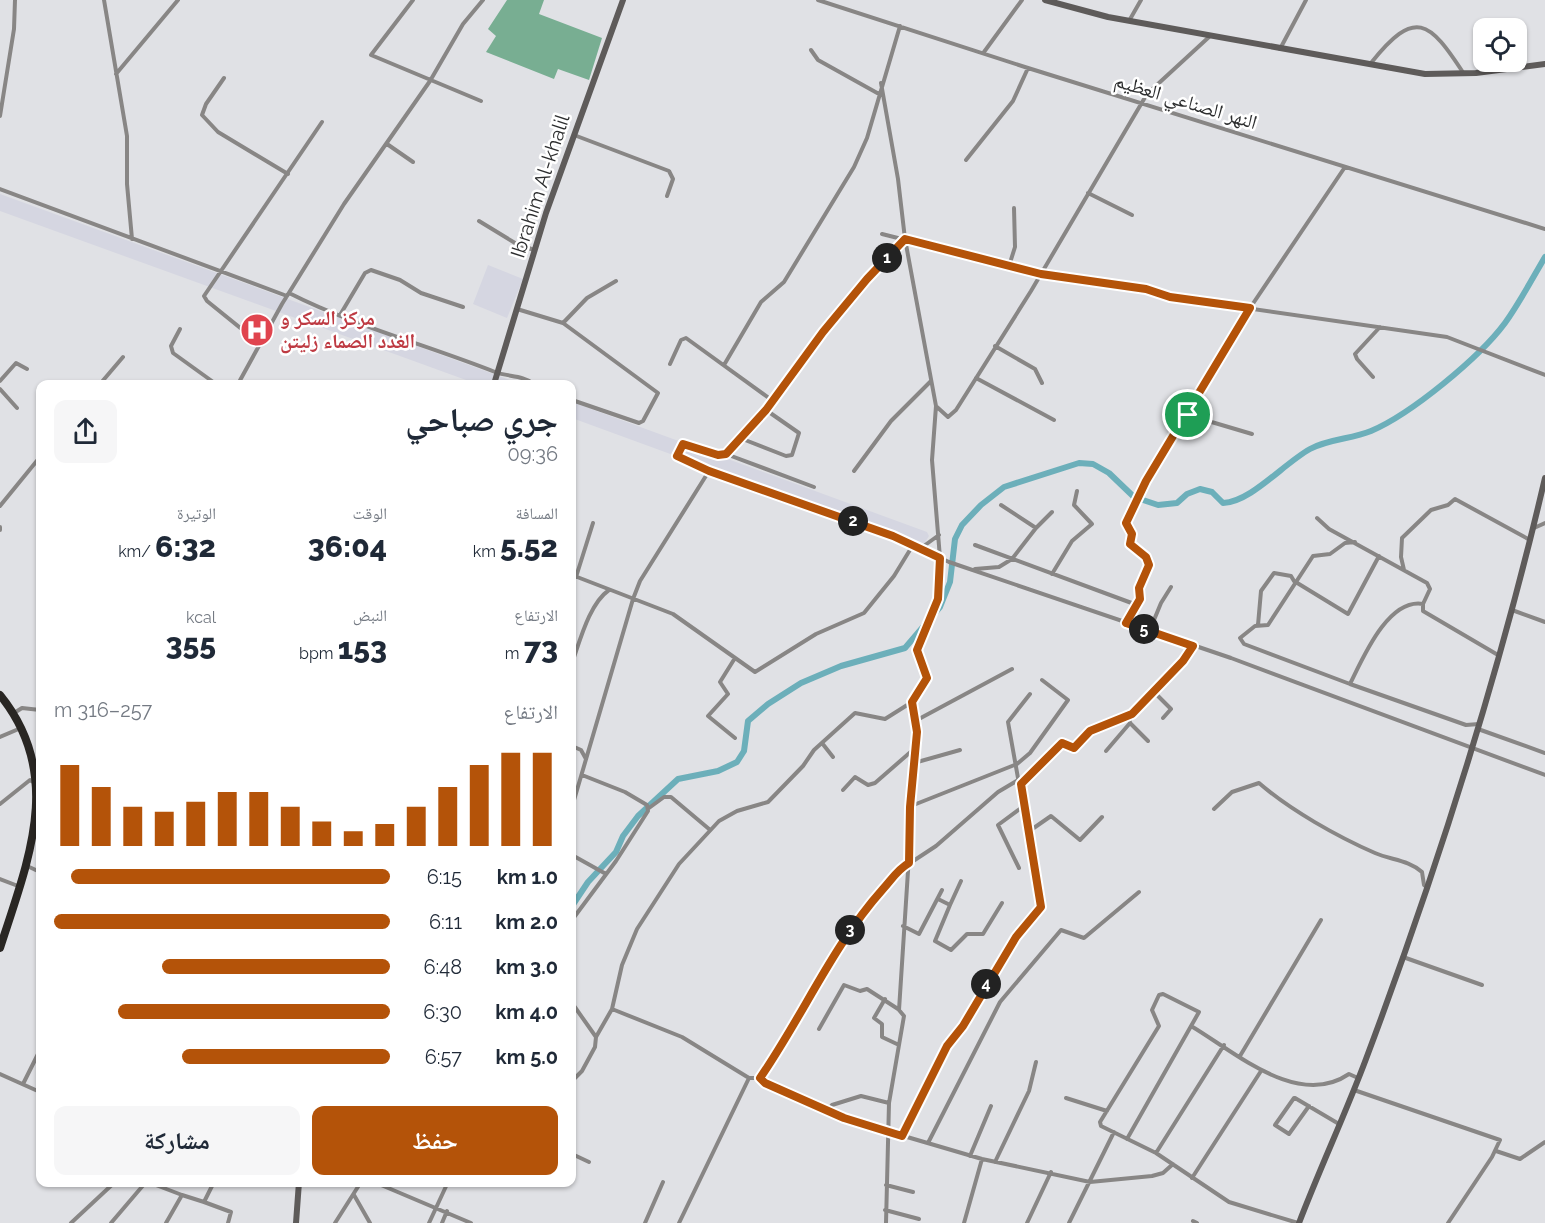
<!DOCTYPE html>
<html lang="ar">
<head>
<meta charset="utf-8">
<style>
	:root { --surface:#fff; --page:#f6f6f7; --text:#1f2937; --muted:#747a83; --accent:#b45309 }
	body { margin:0; font-family:Raleway,"Noto Naskh Arabic",sans-serif; background:var(--page); color:var(--text); direction:rtl; height:100vh; display:flex; flex-direction:column; font-size:22px; white-space:nowrap }
	* { box-sizing:border-box; margin:0 }
	p { font-size:20px; color:var(--muted) }
	.icon { flex:none; width:33px; height:33px; fill:none; stroke:currentColor; stroke-width:2; stroke-linecap:round; stroke-linejoin:round }
	.map { position:relative; flex:1; overflow:hidden; direction:ltr }
	.side { position:absolute; left:36px; top:380px; width:540px; height:807px; display:flex; flex-direction:column; background:var(--surface); border-radius:12px; box-shadow:0 2px 4px #0004; direction:rtl }
	.side>* { flex:none }
	.fabs { position:absolute; left:1473px; top:18px; display:grid; gap:12px }
	.fabs a { display:grid; place-items:center; width:54px; height:54px; border-radius:12px; background:var(--surface); box-shadow:0 2px 4px #0004; font-size:30px }
	.pin { position:absolute; display:grid; place-items:center; width:51px; height:51px; color:#fff; margin:-26px; border:3px solid #fff; border-radius:50%; box-shadow:0 2px 6px #0007 }
	.km { position:absolute; width:30px; height:30px; margin:-15px; border-radius:50%; background:#222; color:#fff; font-size:16px; line-height:30px; text-align:center }
	.round { display:grid; place-items:center; flex:none; width:63px; height:63px; border-radius:12px; background:var(--page) }
	.headline { display:flex; align-items:center; justify-content:space-between; height:102px; padding:0 18px }
	h1 { font-size:33px; font-weight:800; line-height:45px }
	.figures { display:grid; grid-template-columns:repeat(3,1fr); gap:9px; height:102px; padding:6px 18px }
	.figures div { display:grid; align-content:center }
	.figures b { font-size:30px; font-weight:800 }
	.figures small { font-size:16px; font-weight:400 }
	.figures p { font-size:16px }
	.chart { height:168px; padding:12px 18px }
	.chart p { display:flex; justify-content:space-between }
	.chart svg { width:100%; height:108px; margin-top:6px; stroke:var(--accent); stroke-width:6 }
	.cta { display:flex; gap:12px; margin-top:auto; padding:12px 18px }
	.cta a { flex:1; height:69px; border-radius:12px; background:var(--accent); color:#fff; font-size:24px; font-weight:800; line-height:69px; text-align:center }
	.cta a+a { background:var(--page); color:var(--text) }
	ul { padding:0 18px; list-style:none; font-size:20px }
	li { display:grid; grid-template-columns:96px 72px 1fr; align-items:center; height:45px }
	li i { height:15px; border-radius:8px; background:var(--accent) }
	.map>svg:first-child { display:block }
	.built { fill:#d5d6e1 }
	.forest { fill:#78ae92 }
	.lines { fill:none; stroke-linecap:round; stroke-linejoin:round }
	.river { stroke:#6cafba; stroke-width:6 }
	.street { stroke:#888685; stroke-width:4 }
	.secondary { stroke:#5e5b5a; stroke-width:6 }
	.highway { stroke:#292623; stroke-width:8 }
	.route-casing { stroke:#fff; stroke-width:12 }
	.route { stroke:#b45309; stroke-width:8 }
	.labels { text-anchor:middle; stroke-width:5; stroke-linejoin:round; paint-order:stroke }
	.street-label { font-size:20px; fill:#2c2d2e; stroke:#fff }
	.health-label { font-size:20px; font-weight:bold; fill:#be3a42; stroke:#fff; text-anchor:start }
</style>
</head>
<body>
<div class="map">
<svg width="1545" height="1223" viewBox="0 0 1545 1223">
	<rect width="100%" height="100%" fill="#e0e1e5"/>
	<path class="built" d="M0 194 521 384H477L0 211Z
		M488 265 523 279 507 318 473 304Z
		M572 402 927 532 929 536 924 544 919 545 572 418Z"/>
	<path class="forest" d="M507 0H544L539 14 602 38 589 80 558 69 554 79 486 52 496 36 488 29Z"/>
	<g class="lines">
		<path class="river" d="M572 906 588 882 616 852 623 836 638 816 678 779 718 771 737 762 744 751 748 721 768 704 801 683 841 666 905 648 940 607 950 582 955 539 962 525 981 505 1004 487 1079 463 1093 464 1109 473 1134 497 1158 505 1177 503 1187 494 1200 489 1212 492 1223 503C1251 502 1283 464 1310 449 1328 439 1352 439 1371 431 1411 414 1479 358 1505 323 1520 302 1532 279 1545 257"/>
		<path class="street" d="M104 0 127 136V184L132 239
			M413 0 371 55 481 101
			M818 0 1028 68 1545 229
			M1129 21 1141 0
			M1280 49 1306 0
			M811 50 818 60 879 94
			M984 52 1022 0
			M1371 63C1415 8 1429 20 1464 74
			M116 74 178 0
			M224 78 206 104 202 115 218 132 288 174
			M0 116 14 29 15 0
			M574 135 669 171 673 179 667 196
			M387 144 413 162
			M966 160 1013 101 1028 68
			M0 189 287 296
			M1088 193 1132 215
			M479 221 515 243 534 250
			M882 234 1041 274 1146 289 1170 297 1447 337 1545 375
			M1009 266 1015 247 1014 208
			M289 293C354 326 427 345 495 372 508 377 523 375 534 384
			M517 309 563 323 658 393 643 421 639 423 572 400
			M340 315 365 273 371 270 400 280 421 293 463 307
			M563 323 587 298 616 281
			M180 329 171 346 173 353 216 384
			M259 343 207 301 204 296 322 122
			M995 346 1035 369 1042 383
			M670 364 681 340 686 338 773 401
			M724 365 761 302 784 282 854 167 867 138 900 26
			M1373 377 1357 359 1355 354 1380 327
			M976 378 1054 420
			M0 381 16 363 27 369
			M100 384 123 357
			M238 384 282 304 344 204 430 81 463 24 483 0
			M0 389 17 408
			M937 407 948 417 956 410 1031 291 1147 94 1209 37
			M1188 415 1252 434
			M740 438 786 456 792 455 799 433 766 410
			M726 454 766 410 823 332 867 279 905 239
			M709 471 893 536 949 562 1231 658 1545 775
			M854 471 891 421 931 381
			M1001 505 1036 528
			M0 506 40 457
			M1317 518 1329 529 1427 583 1430 589 1423 604V611L1498 655
			M0 527V530
			M1534 528 1545 523
			M975 545 1137 605
			M921 548 939 535
			M975 569 999 567 1012 559 1036 528 1052 512
			M1404 570 1401 557 1402 538 1431 510 1448 505 1455 499 1530 540
			M1052 574 1072 541 1092 524 1074 505 1077 491
			M572 575 673 614 755 672 816 634 864 613 894 576 913 545
			M576 577 593 523
			M1423 604C1388 598 1363 658 1350 684L1466 725 1479 724
			M1512 610 1545 622
			M1126 623 1140 599 1139 590 1149 565 1146 557 1130 544 1132 534 1126 524 1146 481 1250 308 1345 167
			M1258 625 1261 591 1274 573 1291 576 1294 581 1348 614 1379 556
			M1138 627 1154 620 1161 603 1171 587
			M572 663C580 641 589 604 609 590
			M1350 684 1244 644 1240 638 1255 626 1268 625 1313 556 1330 554 1345 543 1355 542
			M1153 691 1171 709 1163 718
			M14 713 22 708 40 710
			M917 720 1012 669
			M1130 723 1148 741
			M1478 729 1545 753
			M0 737 21 728
			M735 738 708 716 728 694 720 682 735 658
			M822 743 833 757
			M572 746 581 750 586 759
			M1106 751 1130 723 1129 716
			M914 763 960 750
			M1022 784 1061 744 1074 748 1090 731 1132 714 1183 661 1193 646
			M843 790 855 777 868 785 875 783 914 749
			M0 804 30 780 35 783
			M911 806 1017 764 1030 753 1068 700 1042 680
			M572 807 633 599 640 581 709 471 679 460 677 456 681 444 718 455 726 454 814 487
			M649 808 664 797H671L709 829
			M1214 809 1232 792 1259 783C1290 810 1338 837 1375 853 1391 860 1409 860 1422 872L1424 885 1427 887
			M1028 832 1051 816 1080 840 1102 817
			M572 855 606 874
			M25 865 40 872
			M1019 868 998 825 1025 805
			M0 879 18 886
			M938 899 950 905 935 941 951 950 967 934H983L1002 903
			M950 905 961 881
			M572 920 616 861 648 811 647 805 625 792 582 775
			M903 926 919 934 942 890
			M1403 957 1482 985
			M885 999 874 1018 882 1024V1037L899 1045
			M572 1003 596 1037
			M612 1009 682 1037 749 1078
			M1191 1026C1235 1052 1298 1109 1349 1074L1358 1078
			M819 1029 844 985 860 991 867 989 898 1009
			M40 1030 38 1034 40 1039
			M1240 1056 1321 920
			M0 1074 40 1092
			M760 1078 775 1088 856 1122 982 1159 1090 1182 1152 1176 1163 1173 1173 1164
			M572 1081 582 1071 595 1047 596 1037 612 1009 622 965 637 929 679 864 719 821 737 811 768 802 803 766 814 750 855 713 885 719 912 702 927 678 917 650 938 599 940 558 932 460 936 406 905 239 898 179 881 83
			M23 1084 40 1050
			M1354 1090 1500 1140 1492 1157 1448 1223
			M1066 1098 1107 1111
			M1309 1106 1289 1134 1275 1125 1294 1098H1295L1339 1124
			M828 1110 832 1105 861 1096 889 1103
			M902 1136 947 1046 963 1026 1016 937 1041 907 1008 722 1030 694
			M1127 1139 1199 1012 1163 994 1159 995 1152 1010 1159 1026 1100 1122 1101 1126 1156 1153 1229 1202 1298 1223
			M928 1143 1000 1002 1061 930 1084 938 1139 892
			M1496 1151 1520 1159 1545 1142
			M1156 1153 1224 1045
			M572 1154 589 1162
			M970 1156 991 1106
			M995 1162 1029 1091 1036 1062
			M1192 1178 1261 1071
			M148 1182 182 1195
			M214 1182 204 1202 231 1212 228 1223
			M374 1182 471 1223
			M886 1185 913 1192
			M354 1195 370 1223
			M885 1210 919 1219
			M1193 1221 1197 1223
			M71 1223 115 1182
			M111 1223 146 1182
			M166 1223 182 1195 204 1202
			M335 1223 361 1182
			M429 1223 448 1182
			M442 1223 447 1211
			M645 1223 663 1182
			M679 1223 749 1078H760L793 1030 833 955 861 915 898 871 936 846 998 792 1020 779
			M886 1223 889 1103 904 1016 899 1010 917 732 912 702
			M964 1223 982 1159
			M1027 1223 1051 1172
			M1069 1223 1114 1132"/>
		<path class="secondary" d="M1045 0 1108 17 1425 74 1476 73 1545 64
			M494 384 546 213 623 0
			M296 1223 299 1182
			M1299 1223C1320 1168 1345 1115 1366 1059 1437 870 1499 675 1545 478"/>
		<path class="highway" d="M0 695C65 775 28 861 0 948"/>
	</g>
	<g class="lines">
		<defs>
			<path id="route" d="M905 239 1041 274 1146 289 1170 297 1250 308 1146 481 1126 523 1132 534 1130 544 1146 557 1149 565 1139 588 1140 599 1126 623 1193 646 1183 661 1132 714 1090 731 1074 748 1062 743 1021 784 1041 907 1016 937 963 1026 947 1046 902 1136 844 1118 765 1083 760 1078C803 1016 832 946 883 889 892 879 898 869 909 863L910 807 917 732 912 702 927 678 917 650 938 599 940 558 893 536 709 471 677 456 683 444 718 455 726 454 766 410 823 332 867 279Z"/>
		</defs>
		<use href="#route" class="route-casing"/>
		<use href="#route" class="route"/>
	</g>
	<defs>
		<symbol id="hospital-disc" viewBox="-11 -11 22 22"><circle r="9.5" fill="#e0444e" stroke="#fff"/><path d="M-5-5h3v3.5h4V-5h3V5h-3V1.5h-4V5h-3Z" fill="#fff"/></symbol>
	</defs>
	<g fill-rule="evenodd">
		<use href="#hospital-disc" x="238" y="311" width="38" height="38"/>
	</g>
	<g class="labels">
		<g class="street-label">
			<text transform="translate(1186 101) rotate(17)" y="7">النهر الصناعي العظيم</text>
			<text transform="translate(540 186) rotate(-72)" y="7">Ibrahim Al-khalil</text>
		</g>
		<g class="health-label">
			<text x="280" y="325">مركز السكر و<tspan x="280" dy="23">الغدد الصماء زليتن</tspan></text>
		</g>
	</g>
</svg>
<div class="fabs">
<a><svg class="icon" aria-label="locate" viewBox="0 0 24 24"><circle cx="12" cy="12" r="6"/><path d="M12 2v4M12 18v4M2 12h4M18 12h4"/></svg></a>
</div>
<div class="pin" style="left:1188px;top:415px;background:#1e9e55"><svg class="icon" aria-label="arrive" viewBox="0 0 24 24"><path d="M6 21V4h12l-3 4 3 4H6"/></svg></div>
<b class="km" style="left:887px;top:258px">1</b>
<b class="km" style="left:853px;top:521px">2</b>
<b class="km" style="left:850px;top:930px">3</b>
<b class="km" style="left:986px;top:984px">4</b>
<b class="km" style="left:1144px;top:629px">5</b>
<section class="side">
<div class="headline"><div><h1>جري صباحي</h1><p>09:36</p></div><a class="round"><svg class="icon" aria-label="share" viewBox="0 0 24 24"><path d="M12 15V3M7 8l5-5 5 5M5 13v7h14v-7"/></svg></a></div>
<div class="figures">
<div><p>المسافة</p><b>5.52<small> km</small></b></div>
<div><p>الوقت</p><b>36:04</b></div>
<div><p>الوتيرة</p><b>6:32<small> /km</small></b></div>
</div>
<div class="figures">
<div><p>الارتفاع</p><b>73<small> m</small></b></div>
<div><p>النبض</p><b>153<small> bpm</small></b></div>
<div><p>kcal</p><b>355</b></div>
</div>
<div class="chart"><p><span>الارتفاع</span>257–316 m</p>
<svg viewBox="0 0 160 44" preserveAspectRatio="none"><path d="M5 44V11M15 44V20M25 44V28M35 44V30M45 44V26M55 44V22M65 44V22M75 44V28M85 44V34M95 44V38M105 44V35M115 44V28M125 44V20M135 44V11M145 44V6M155 44V6"/></svg>
</div>
<ul>
<li><b>1.0 km</b>6:15<i style="width:95%"></i></li>
<li><b>2.0 km</b>6:11<i style="width:100%"></i></li>
<li><b>3.0 km</b>6:48<i style="width:68%"></i></li>
<li><b>4.0 km</b>6:30<i style="width:81%"></i></li>
<li><b>5.0 km</b>6:57<i style="width:62%"></i></li>
</ul>
<div class="cta"><a>حفظ</a><a>مشاركة</a></div>
</section>
</div>
</body>
</html>
